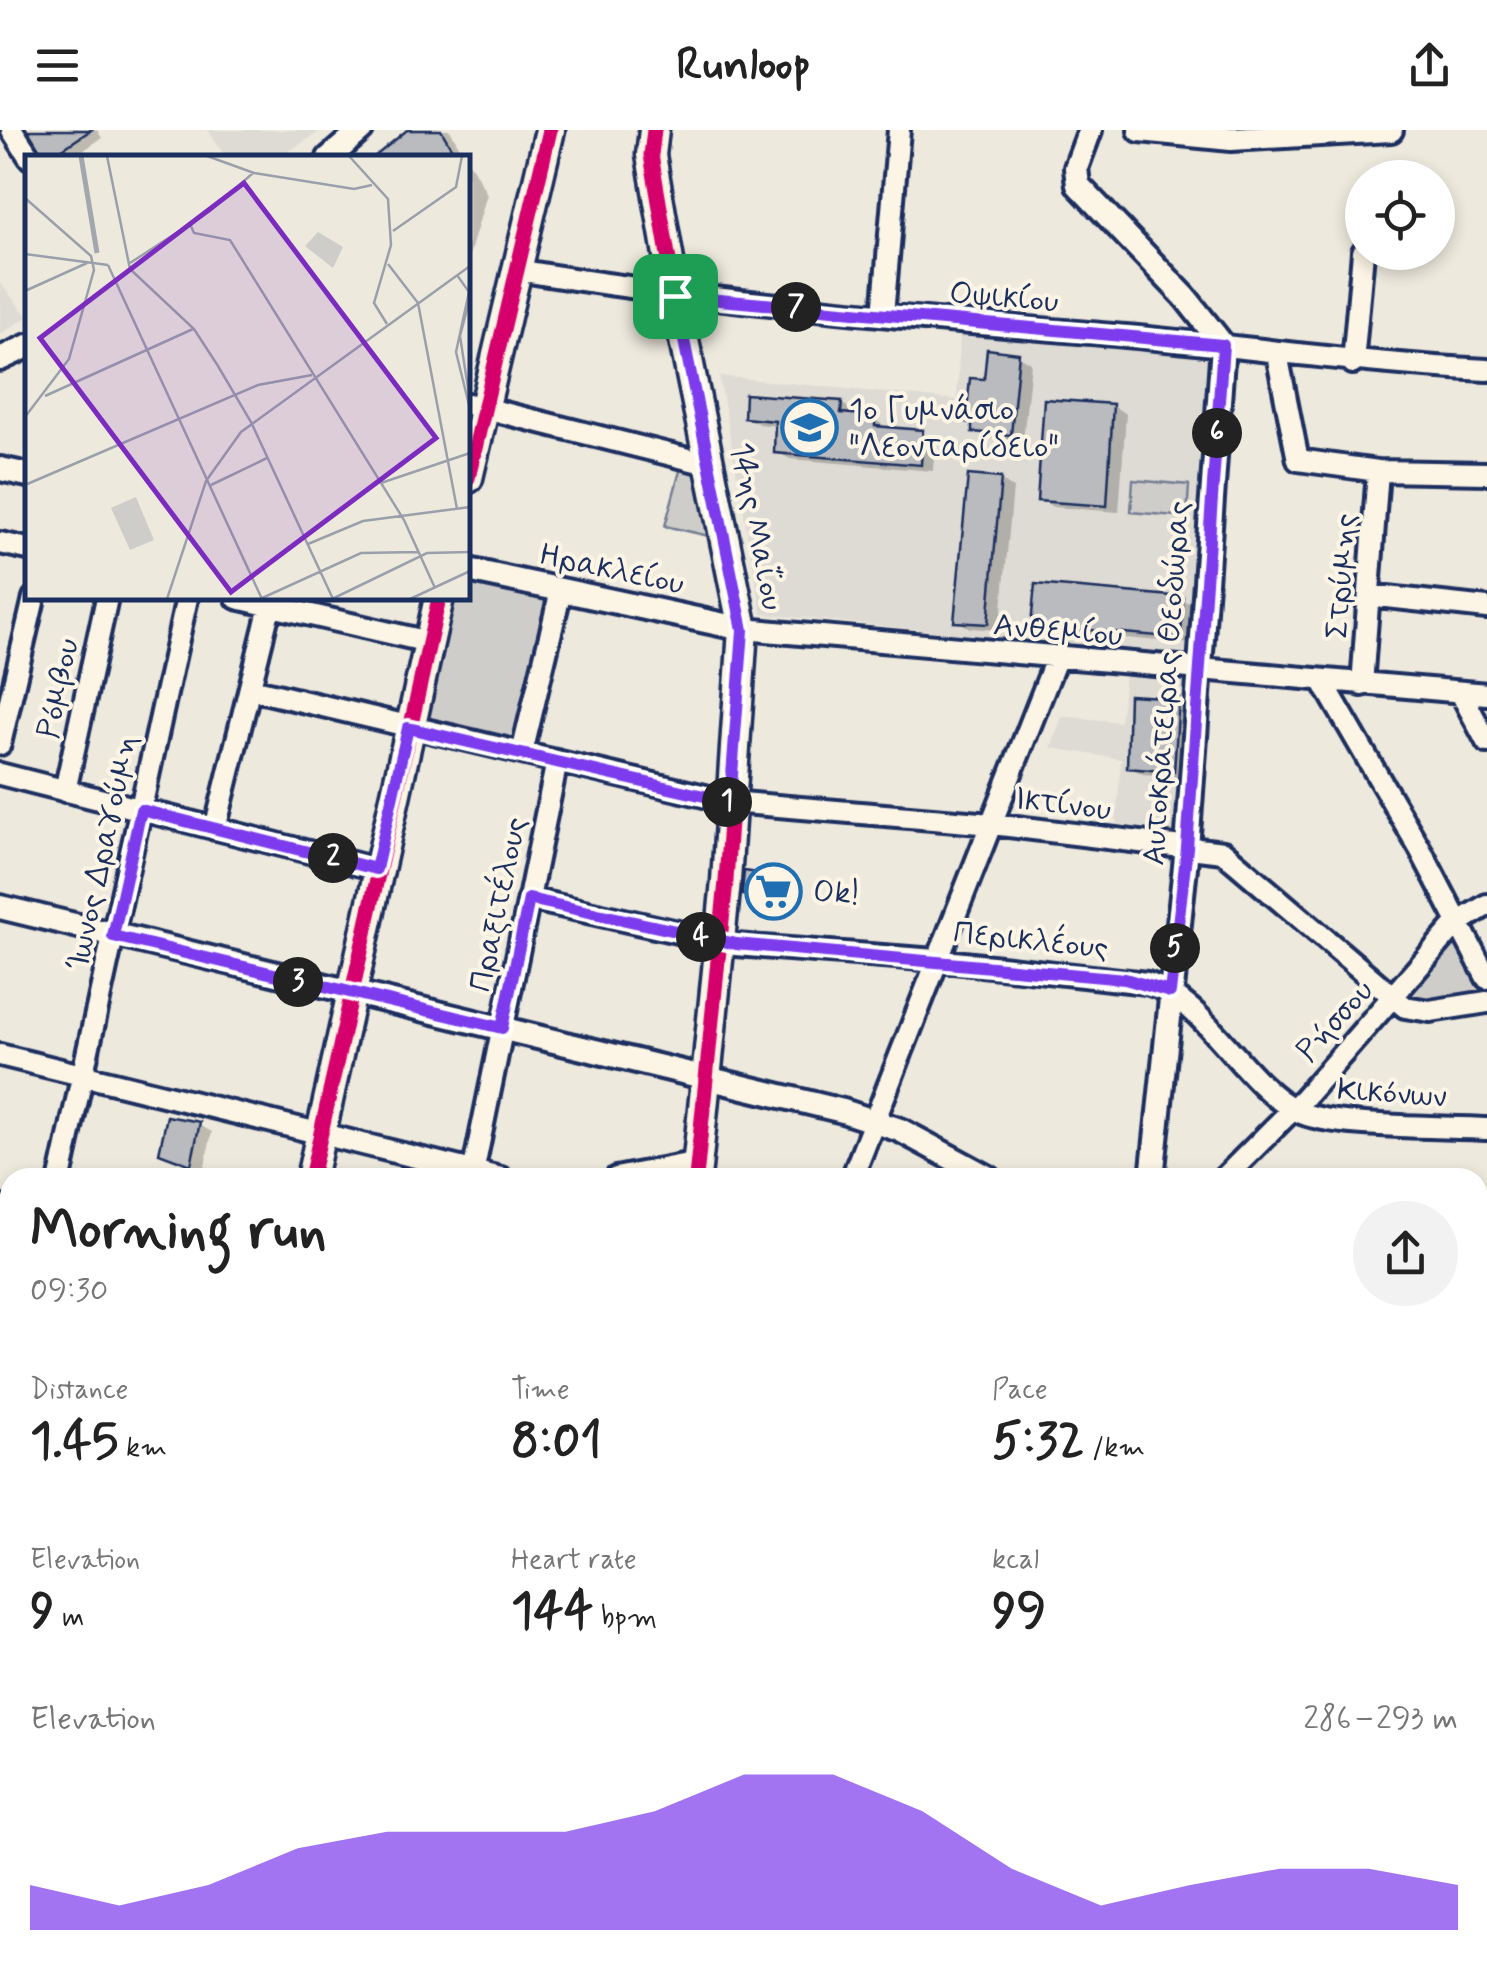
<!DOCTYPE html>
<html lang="en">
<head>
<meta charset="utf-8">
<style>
	:root { --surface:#fff; --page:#f2f2f2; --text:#222; --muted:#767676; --accent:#7c3aed }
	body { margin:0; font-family:Mynerve,sans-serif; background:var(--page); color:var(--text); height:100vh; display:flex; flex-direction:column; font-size:38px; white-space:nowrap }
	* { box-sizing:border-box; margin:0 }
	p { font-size:32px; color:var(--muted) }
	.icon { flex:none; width:55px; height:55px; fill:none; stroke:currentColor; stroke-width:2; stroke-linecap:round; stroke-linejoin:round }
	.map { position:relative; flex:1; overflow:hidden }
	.panel { position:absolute; left:0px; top:1038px; width:1488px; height:812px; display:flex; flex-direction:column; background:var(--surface); border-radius:30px 30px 0 0; box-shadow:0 5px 15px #0003 }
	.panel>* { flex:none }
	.fabs { position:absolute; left:1345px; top:30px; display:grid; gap:20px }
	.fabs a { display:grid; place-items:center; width:110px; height:110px; border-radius:50%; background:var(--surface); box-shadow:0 5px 15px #0003; font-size:50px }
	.pin { position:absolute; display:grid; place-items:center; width:85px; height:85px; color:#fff; margin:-42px; border-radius:20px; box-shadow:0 5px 15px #0006 }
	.km { position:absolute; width:50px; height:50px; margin:-25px; border-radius:50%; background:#222; color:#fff; font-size:28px; line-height:50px; text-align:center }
	.round { display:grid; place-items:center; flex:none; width:105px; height:105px; border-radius:52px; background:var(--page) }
	.overview { display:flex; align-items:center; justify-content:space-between; height:170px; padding:0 30px }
	h1 { font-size:55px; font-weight:700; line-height:75px }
	.figures { display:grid; grid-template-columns:repeat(3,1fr); gap:15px; height:170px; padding:10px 30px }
	.figures div { display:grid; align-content:center }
	.figures b { font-size:50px; font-weight:700 }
	.figures small { font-size:28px; font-weight:400 }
	.figures p { font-size:28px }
	.chart { height:280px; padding:20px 30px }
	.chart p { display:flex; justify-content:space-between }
	.chart svg { width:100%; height:180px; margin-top:10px; fill:var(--accent); opacity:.7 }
	header { display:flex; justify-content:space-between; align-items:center; height:130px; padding:0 30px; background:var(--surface); font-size:45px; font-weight:700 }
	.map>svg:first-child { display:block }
	.built { fill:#dedbd4 }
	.green { fill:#cfcdca; stroke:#757e94; stroke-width:2.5 }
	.shadow { fill:#0003 }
	.building { fill:#babbbe; stroke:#1b2f5e; stroke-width:2.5 }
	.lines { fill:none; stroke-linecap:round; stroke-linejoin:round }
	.minor-casing { stroke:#1b2f5e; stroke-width:28 }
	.tertiary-casing { stroke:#1b2f5e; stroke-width:30 }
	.secondary-casing { stroke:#1b2f5e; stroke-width:35 }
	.minor { stroke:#fcf5e5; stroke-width:20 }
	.tertiary { stroke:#fcf5e5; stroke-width:22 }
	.secondary { stroke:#fcf5e5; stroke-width:28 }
	.cycleway-casing { stroke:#fcf5e5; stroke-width:21 }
	.cycleway { stroke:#d6006c; stroke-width:15 }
	.route-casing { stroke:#fff; stroke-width:20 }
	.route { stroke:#7c3aed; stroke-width:12 }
	.labels { text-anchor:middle; stroke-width:8; stroke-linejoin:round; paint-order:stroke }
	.street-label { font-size:32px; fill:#1b2f5e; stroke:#fcf5e5 }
	.poi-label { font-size:32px; fill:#1b2f5e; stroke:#fcf5e5; text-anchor:start }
	.inset-river { fill:none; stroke:#a2a7af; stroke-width:5 }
	.inset-road { fill:none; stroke:#9a9faa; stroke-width:2.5 }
	.view { fill:#7b2cbf; fill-opacity:0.15; stroke:#7b2cbf; stroke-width:5 }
	.inset-edge { fill:none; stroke:#1b2f5e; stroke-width:5 }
</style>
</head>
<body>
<header><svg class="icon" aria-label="menu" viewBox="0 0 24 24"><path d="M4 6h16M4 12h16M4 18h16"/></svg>Runloop<svg class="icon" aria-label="share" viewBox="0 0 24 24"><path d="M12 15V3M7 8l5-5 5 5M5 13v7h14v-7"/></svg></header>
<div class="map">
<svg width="1487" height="1848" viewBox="0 0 1487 1848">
	<rect width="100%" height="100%" fill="#eee9dd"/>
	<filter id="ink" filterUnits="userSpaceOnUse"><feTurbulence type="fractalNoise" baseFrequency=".01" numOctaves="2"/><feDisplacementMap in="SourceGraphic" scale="20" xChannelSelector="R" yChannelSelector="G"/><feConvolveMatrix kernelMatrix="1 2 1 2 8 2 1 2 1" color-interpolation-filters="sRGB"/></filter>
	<g filter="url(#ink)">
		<path class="built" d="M208 0H322L280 27 226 28Z
			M0 153 28 187 0 204Z
			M960 202 1215 226 1187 526 762 484 719 246 957 270Z
			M1125 545 1190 551 1179 702 1116 694 1121 629 1051 618 1062 586 1120 592Z"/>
		<path class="green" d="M681 337 707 342 718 408 665 396Z
			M1133 350 1189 355 1187 387 1131 382Z
			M468 447 553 464 515 614 424 593 453 468H468Z
			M1457 811 1481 854 1479 864 1421 871 1411 865Z"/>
		<path class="shadow" d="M31 0H97L102 8 72 28H45Z
			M413 0H450L466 28H377Z
			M468 30 487 64 468 129Z
			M1018 225 1031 233 1023 311 988 308 969 291 987 252Z
			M842 274 855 281 854 287 874 288 887 299 922 303 935 310 933 341 790 329 777 322V296L759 294 746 287Z
			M1113 276 1126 284 1119 382 1053 377 1040 369Z
			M1000 350 1013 358 1000 500 970 498 957 491Z
			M1182 469 1195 477 1193 514 1046 501 1033 494Z
			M1178 571 1191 578 1187 648 1143 644 1130 637Z
			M784 749 802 759 799 778 763 774 745 764Z
			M199 995 212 1002 204 1040 162 1022Z
			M1126 1840H1262L1281 1848H1124Z"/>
		<path class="building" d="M28 0H91L49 28H44Z
			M407 0H441L457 28H432L428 21 420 28H373Z
			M987 219 1019 223 1011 305 972 302V293L966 292 970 248 984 249Z
			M745 264 842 271 841 283 875 286V296L923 300 921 335 774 323 775 291 744 288Z
			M1044 269 1113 274 1107 376 1037 371Z
			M968 345 1001 348 988 494 954 492Z
			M1035 454 1183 467 1181 508 1031 495Z
			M1129 565 1179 568 1174 642 1127 638Z
			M744 741 785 747 781 770 742 765Z
			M167 986 200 992 191 1035 159 1023Z"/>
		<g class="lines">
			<defs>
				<path id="minor" d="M12 0 30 28
					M517 140C719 174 922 189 1126 206 1247 217 1366 234 1487 240
					M883 185 899 0
					M1277 224 1298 330 1378 341 1487 343
					M1353 233 1363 122
					M468 274 712 335
					M0 413 28 419
					M1369 465 1487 478
					M237 468 429 512
					M743 499 1487 564
					M1323 552 1420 719 1487 848
					M1362 555 1378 341
					M251 559 730 672 992 694 1223 722 1405 877 1430 881 1487 872
					M1461 563 1487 612
					M0 614 34 468
					M522 623 561 460
					M0 644 376 739
					M65 661 107 468
					M215 699 272 468
					M529 769 736 815 936 830 1147 853C1206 870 1242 953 1297 981 1332 999 1443 996 1487 999
					M0 925 501 1048
					M60 1048 187 468
					M472 1048 557 631
					M616 1048 698 1032
					M852 1048 1056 529
					M1224 1048 1304 968 1456 794 1487 775
					M0 1077 10 1079
					M1478 1171 1487 1114
					M0 1238 10 1241
					M0 1323 10 1277
					M1478 1356 1487 1359
					M0 1397 10 1399
					M0 1483 10 1485
					M1478 1536 1487 1539
					M0 1582 10 1585
					M0 1674 10 1676
					M1478 1739 1487 1741
					M0 1765 10 1767
					M306 1840 338 1848
					M978 1840 1007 1848
					M680 1848 681 1840
					M822 1848 824 1840
					M1285 1848 1287 1840"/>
				<path id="tertiary" d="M1090 0 1076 38 1078 55 1185 167 1223 215 1187 718 1152 1048
					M1140 0 1231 9 1391 0
					M329 28 361 0
					M0 229 28 216
					M0 339 28 345
					M468 440 743 499
					M0 777 843 981 900 1000 989 1048
					M1478 1142H1487
					M0 1438 10 1431
					M1078 1848 1079 1840"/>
				<path id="secondary" d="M654 0 651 25 675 166 743 499 726 751 696 1048
					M468 348 550 0
					M311 1048 439 468
					M146 1848 147 1840
					M533 1848 535 1840"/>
			</defs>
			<use href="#minor" class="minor-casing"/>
			<use href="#tertiary" class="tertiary-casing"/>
			<use href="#secondary" class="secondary-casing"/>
			<use href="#minor" class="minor"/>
			<use href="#tertiary" class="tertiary"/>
			<use href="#secondary" class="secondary"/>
			<defs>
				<path id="cycleway" d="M654 0 651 25 675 166 743 499 726 751 696 1048
					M468 348 550 0
					M311 1048 439 468"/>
			</defs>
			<use href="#cycleway" class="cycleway-casing"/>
			<use href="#cycleway" class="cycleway"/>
		</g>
	</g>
	<g class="lines" filter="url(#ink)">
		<defs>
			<path id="route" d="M675 166 1223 215 1187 718 1170 862 1125 849 736 814 529 769 502 898 113 806 141 680 376 739 408 598 730 672 743 500Z"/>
		</defs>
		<use href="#route" class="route-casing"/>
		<use href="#route" class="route"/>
	</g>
	<defs>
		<symbol id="school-ring" viewBox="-11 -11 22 22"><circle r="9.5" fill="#fcf5e5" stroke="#1f6fb2" stroke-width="1.5"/><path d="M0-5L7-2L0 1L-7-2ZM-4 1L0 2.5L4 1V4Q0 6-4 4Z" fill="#1f6fb2"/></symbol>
		<symbol id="supermarket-ring" viewBox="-11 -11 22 22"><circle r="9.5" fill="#fcf5e5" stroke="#1f6fb2" stroke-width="1.5"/><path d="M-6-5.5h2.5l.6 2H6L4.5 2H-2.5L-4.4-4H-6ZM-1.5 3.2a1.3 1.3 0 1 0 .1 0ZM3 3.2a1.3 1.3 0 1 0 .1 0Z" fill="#1f6fb2"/></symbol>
	</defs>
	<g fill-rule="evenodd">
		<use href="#school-ring" x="778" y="266" width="63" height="63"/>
		<use href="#supermarket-ring" x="742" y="730" width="63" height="63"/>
	</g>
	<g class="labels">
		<g class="street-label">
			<text transform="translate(1004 166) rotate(5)" y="11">Οψικίου</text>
			<text transform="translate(758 396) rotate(79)" y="11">14ης Μαΐου</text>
			<text transform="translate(612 438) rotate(12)" y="11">Ηρακλείου</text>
			<text transform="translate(1340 446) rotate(-86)" y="11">Στρύμης</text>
			<text transform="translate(1058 499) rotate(5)" y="11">Ανθεμίου</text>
			<text transform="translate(1165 553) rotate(-86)" y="11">Αυτοκράτειρας Θεοδώρας</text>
			<text transform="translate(57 558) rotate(-78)" y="11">Ρόμβου</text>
			<text transform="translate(1063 673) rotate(7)" y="11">Ικτίνου</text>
			<text transform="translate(101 722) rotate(-78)" y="11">Ίωνος Δραγούμη</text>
			<text transform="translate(497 774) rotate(-78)" y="11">Πραξιτέλους</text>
			<text transform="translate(1031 809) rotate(6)" y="11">Περικλέους</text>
			<text transform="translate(1334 890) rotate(-48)" y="11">Ρήσσου</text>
			<text transform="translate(1392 962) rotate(4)" y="11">Κικόνων</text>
		</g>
		<g class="poi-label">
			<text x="849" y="290">1ο Γυμνάσιο<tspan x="849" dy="37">"Λεονταρίδειο"</tspan></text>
			<text x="813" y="772">Ok!</text>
		</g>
	</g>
	<g transform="translate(25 25)">
		<rect width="445" height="445" fill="#eee9dd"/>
		<path d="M293 77 318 92 308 113 280 91ZM111 342 129 385 105 395 86 353Z" fill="#cfcdca"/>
		<path class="inset-river" d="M56 1 72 98"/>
		<path class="inset-road" d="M82 1 105 114M182 1 229 18 329 34 347 30M324 1 363 44 366 90 349 148 362 169M0 43 66 101 69 115 44 204 0 262M165 69 169 78 205 85 379 365 410 433M368 76 431 32 437 1M0 99 83 110M105 108 185 56 228 18M363 109 393 148 432 354M83 110 237 444M105 114 169 174 193 211 226 267 308 444M432 120 444 137 431 197 445 254M0 136 62 108M445 143 435 181 445 246M20 241 168 174M356 328 445 298M0 330 233 230 287 220M186 330 242 303M283 389 338 366 445 352M142 444 181 326 216 277 445 111M235 444 336 398 394 397M307 444 402 398 445 397M385 444 445 416"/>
		<path class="view" d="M219 28 411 283 206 437 15 183Z"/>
		<rect width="445" height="445" class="inset-edge"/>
	</g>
</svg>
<div class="fabs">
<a><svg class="icon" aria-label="locate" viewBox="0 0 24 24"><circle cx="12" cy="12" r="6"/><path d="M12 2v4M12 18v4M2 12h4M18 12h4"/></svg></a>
</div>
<div class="pin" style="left:675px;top:166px;background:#1e9e55"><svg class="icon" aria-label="arrive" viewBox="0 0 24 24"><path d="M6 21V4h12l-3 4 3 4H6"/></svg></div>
<b class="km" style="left:727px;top:672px">1</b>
<b class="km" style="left:333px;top:728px">2</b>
<b class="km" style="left:298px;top:852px">3</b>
<b class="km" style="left:701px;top:807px">4</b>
<b class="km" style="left:1175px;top:818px">5</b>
<b class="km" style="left:1217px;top:303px">6</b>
<b class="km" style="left:796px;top:177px">7</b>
<section class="panel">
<div class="overview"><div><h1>Morning run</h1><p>09:30</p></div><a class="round"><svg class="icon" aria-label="share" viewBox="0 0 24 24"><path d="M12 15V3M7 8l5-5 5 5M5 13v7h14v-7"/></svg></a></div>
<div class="figures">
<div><p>Distance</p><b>1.45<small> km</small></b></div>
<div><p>Time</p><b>8:01</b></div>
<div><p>Pace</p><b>5:32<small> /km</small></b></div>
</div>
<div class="figures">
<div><p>Elevation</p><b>9<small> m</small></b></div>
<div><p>Heart rate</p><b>144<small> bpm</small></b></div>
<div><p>kcal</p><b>99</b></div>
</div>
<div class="chart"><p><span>Elevation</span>286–293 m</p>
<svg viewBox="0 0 160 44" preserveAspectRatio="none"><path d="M0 44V33L10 38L20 33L30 24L40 20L50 20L60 20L70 15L80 6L90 6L100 15L110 29L120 38L130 33L140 29L150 29L160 33V44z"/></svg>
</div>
</section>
</div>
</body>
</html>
